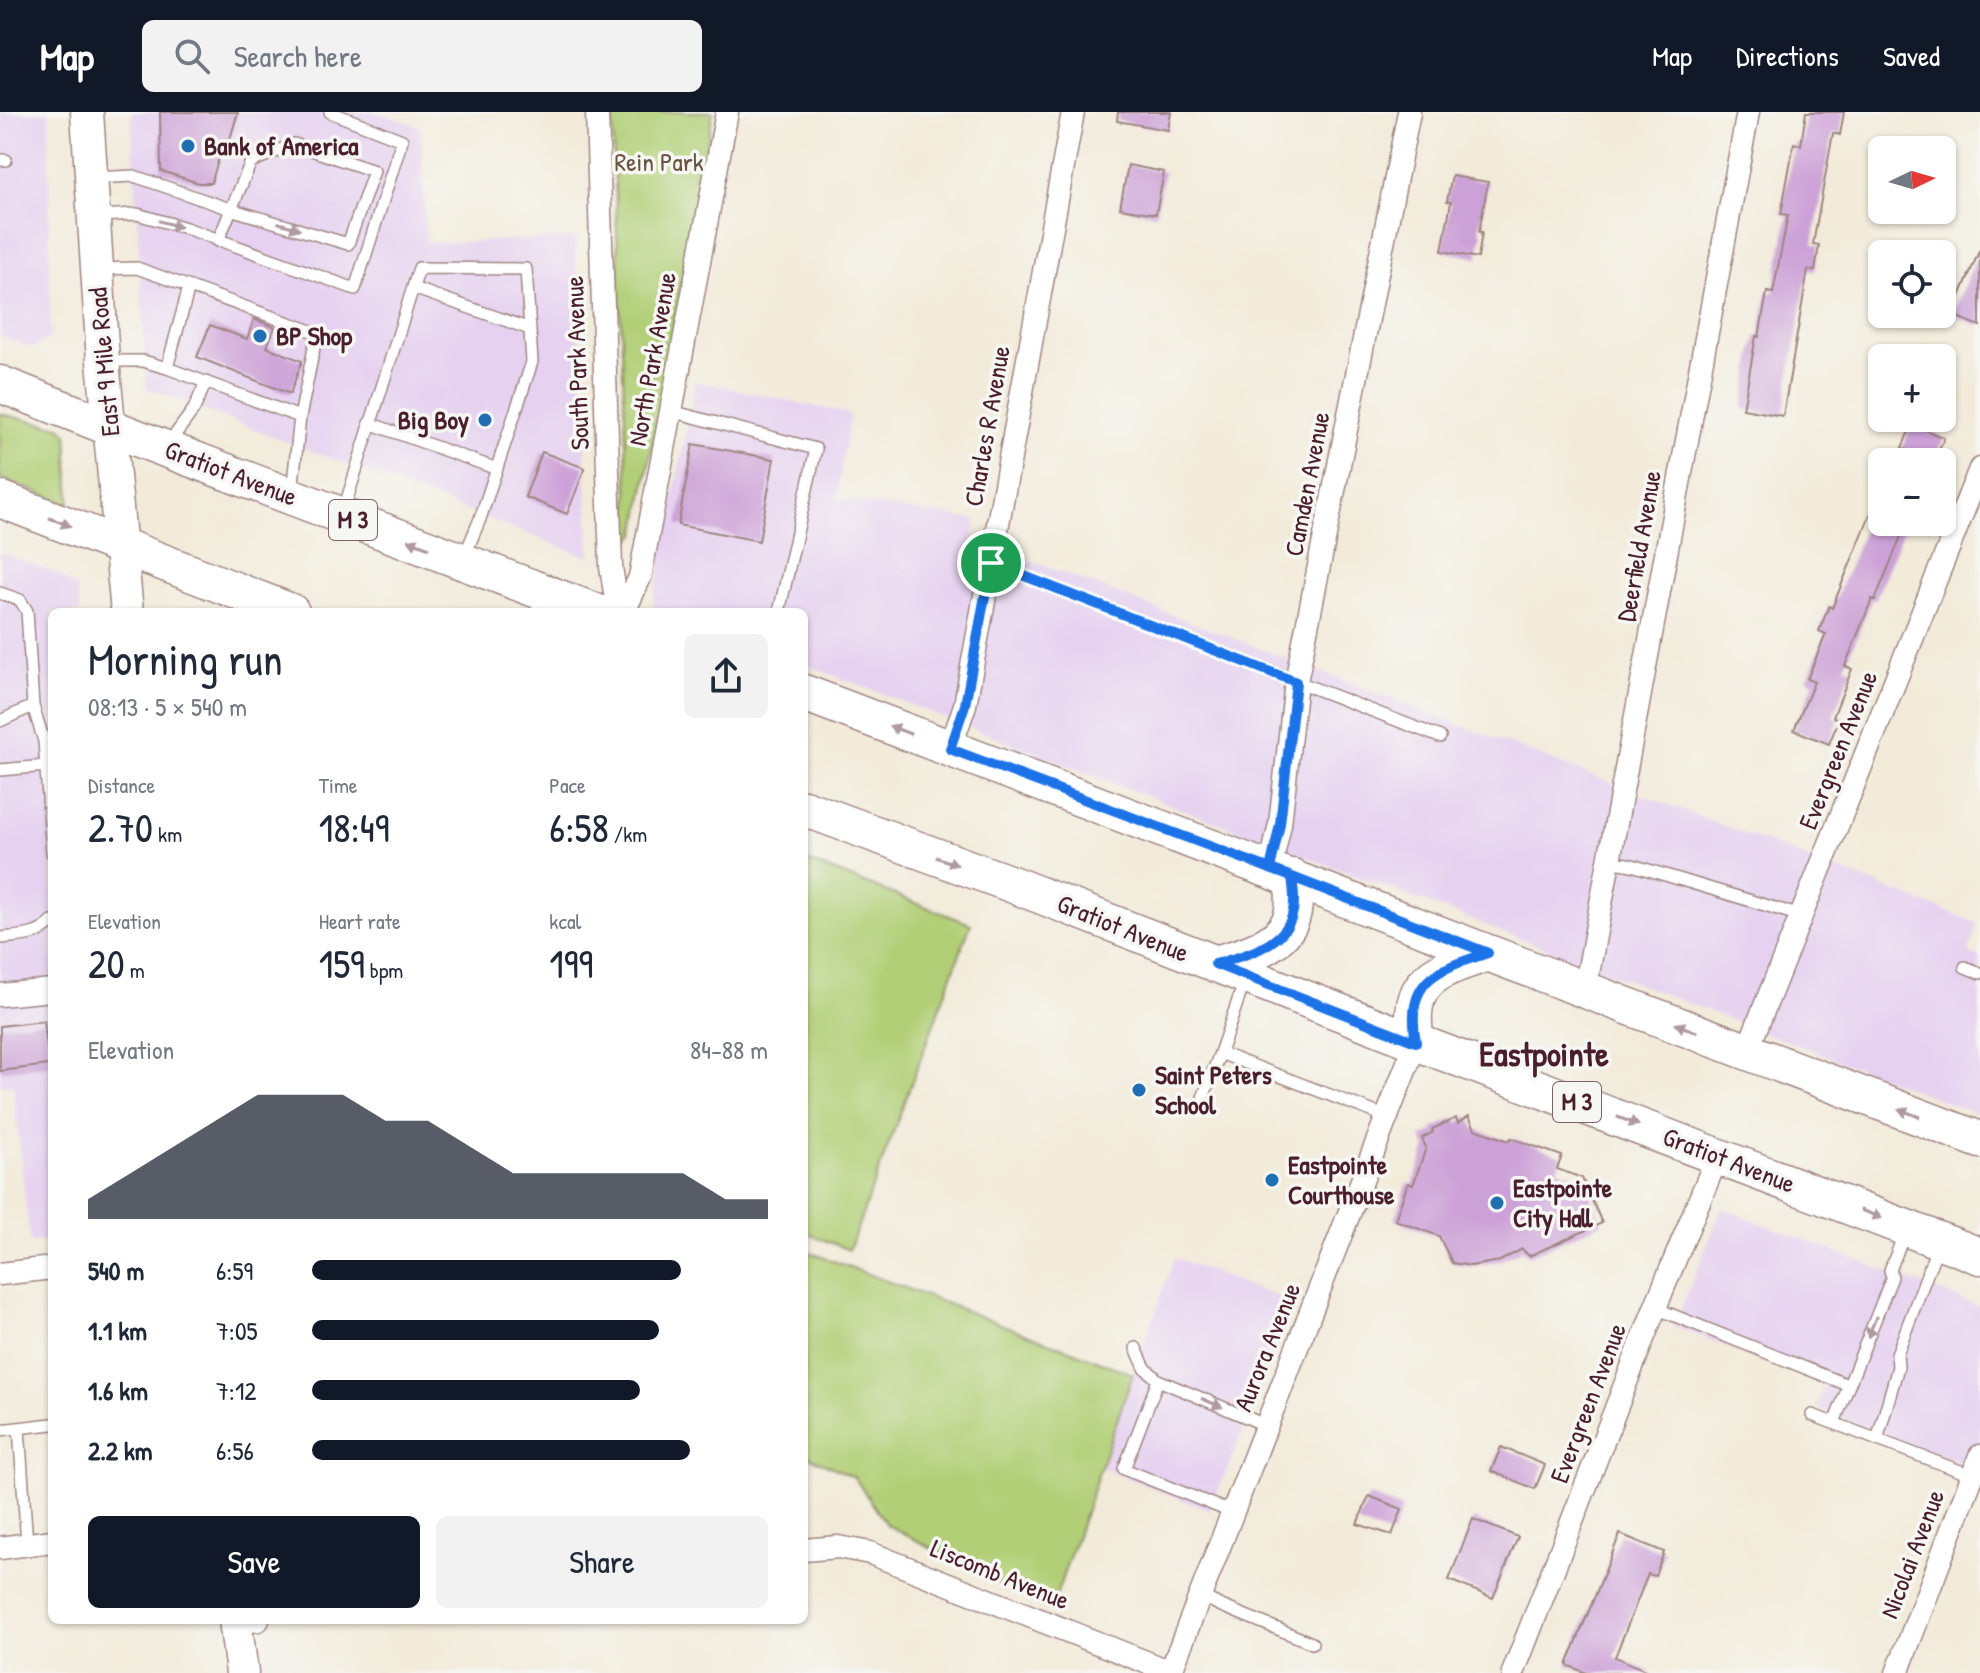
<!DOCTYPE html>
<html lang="en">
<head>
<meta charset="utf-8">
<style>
	:root { --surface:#fff; --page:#f2f2f3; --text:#1f2937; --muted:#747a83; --accent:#111827 }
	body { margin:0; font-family:"Patrick Hand",sans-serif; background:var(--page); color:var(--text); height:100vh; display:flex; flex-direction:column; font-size:30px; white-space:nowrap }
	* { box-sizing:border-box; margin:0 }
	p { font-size:26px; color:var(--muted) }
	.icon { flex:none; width:44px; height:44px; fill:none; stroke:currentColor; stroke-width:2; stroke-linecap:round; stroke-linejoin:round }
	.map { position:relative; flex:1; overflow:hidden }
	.panel { position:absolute; left:48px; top:496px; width:760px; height:1016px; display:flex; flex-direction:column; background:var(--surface); border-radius:12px; box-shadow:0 2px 6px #0004 }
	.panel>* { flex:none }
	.needle { width:52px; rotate:85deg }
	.fabs { position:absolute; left:1868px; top:24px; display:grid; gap:16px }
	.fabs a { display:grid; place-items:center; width:88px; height:88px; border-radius:12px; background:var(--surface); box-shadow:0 2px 6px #0004; font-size:40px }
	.pin { position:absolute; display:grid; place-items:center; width:68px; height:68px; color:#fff; margin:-34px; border:4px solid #fff; border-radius:50%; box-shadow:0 2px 8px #0007 }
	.round { display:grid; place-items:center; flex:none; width:84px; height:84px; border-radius:12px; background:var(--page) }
	.overview { display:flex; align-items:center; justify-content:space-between; height:136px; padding:0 40px }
	h1 { font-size:44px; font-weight:600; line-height:60px }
	.stats { display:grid; grid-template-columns:repeat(3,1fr); gap:12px; height:136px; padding:8px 40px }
	.stats div { display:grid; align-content:center }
	.stats b { font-size:40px; font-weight:600 }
	.stats small { font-size:22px; font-weight:400 }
	.stats p { font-size:22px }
	.chart { height:224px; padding:16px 40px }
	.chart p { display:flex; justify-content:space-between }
	.chart svg { width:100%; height:144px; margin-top:8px; fill:var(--accent); opacity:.7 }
	.action { display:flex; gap:16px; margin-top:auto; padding:16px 40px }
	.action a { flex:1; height:92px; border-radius:12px; background:var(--accent); color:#fff; font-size:32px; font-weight:600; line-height:92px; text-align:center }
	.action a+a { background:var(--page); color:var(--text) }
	ul { padding:0 40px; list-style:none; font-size:26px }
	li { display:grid; grid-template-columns:128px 96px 1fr; align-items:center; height:60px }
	li i { height:20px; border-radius:10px; background:var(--accent) }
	header { display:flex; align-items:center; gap:48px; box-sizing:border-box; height:112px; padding:0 40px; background:var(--accent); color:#fff }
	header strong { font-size:38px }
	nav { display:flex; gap:44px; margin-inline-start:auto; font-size:28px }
	.search { width:560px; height:72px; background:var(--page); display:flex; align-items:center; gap:20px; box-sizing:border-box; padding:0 28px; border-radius:12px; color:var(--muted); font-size:30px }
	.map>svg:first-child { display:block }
	.built { fill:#e6d2f0 }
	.green { fill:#b1cf76; stroke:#7e7750; stroke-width:2 }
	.building { fill:#cca1d7 }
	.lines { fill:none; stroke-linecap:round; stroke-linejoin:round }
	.lane-casing { stroke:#9e8582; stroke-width:14 }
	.street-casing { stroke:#9e8582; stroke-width:25 }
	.secondary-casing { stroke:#9e8582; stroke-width:35 }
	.primary-casing { stroke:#9e8582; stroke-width:39 }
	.lane { stroke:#fff; stroke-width:11 }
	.street { stroke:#fff; stroke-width:22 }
	.secondary { stroke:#fff; stroke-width:32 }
	.primary { stroke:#fff; stroke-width:36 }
	.oneway { fill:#ae9aa0 }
	.route-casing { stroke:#fff; stroke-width:16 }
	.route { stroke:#1a73e8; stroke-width:10 }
	.poi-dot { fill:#1f6fb2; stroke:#f6f6f2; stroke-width:3 }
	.labels { text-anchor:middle; stroke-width:7; stroke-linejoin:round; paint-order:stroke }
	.shield { fill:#f6f6f2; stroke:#7e6067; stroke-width:2 }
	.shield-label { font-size:24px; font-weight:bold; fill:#4a1f2b }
	.poi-label { font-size:26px; font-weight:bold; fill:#4a1f2b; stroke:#f6f6f2; text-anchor:start }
	.park-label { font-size:26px; fill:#695442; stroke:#f6f6f2 }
	.street-label { font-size:26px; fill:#4a1f2b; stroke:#f6f6f2 }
	.district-label { font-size:34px; font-weight:bold; fill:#4a1f2b; stroke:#f6f6f2 }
</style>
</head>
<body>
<header>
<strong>Map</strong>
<div class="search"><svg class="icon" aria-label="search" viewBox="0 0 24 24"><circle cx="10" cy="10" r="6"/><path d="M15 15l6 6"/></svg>Search here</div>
<nav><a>Map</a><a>Directions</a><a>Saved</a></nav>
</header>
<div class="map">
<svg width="1980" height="1561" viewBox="0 0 1980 1561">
	<rect width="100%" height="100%" fill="#f6f6f2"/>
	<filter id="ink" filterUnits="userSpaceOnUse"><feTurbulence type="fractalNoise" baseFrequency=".0125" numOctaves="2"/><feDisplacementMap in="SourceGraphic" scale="16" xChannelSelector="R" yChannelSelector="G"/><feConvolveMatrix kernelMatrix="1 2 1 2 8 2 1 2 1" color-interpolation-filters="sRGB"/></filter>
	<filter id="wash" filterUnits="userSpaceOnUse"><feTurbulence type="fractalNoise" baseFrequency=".006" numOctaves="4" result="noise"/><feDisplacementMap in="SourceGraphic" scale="32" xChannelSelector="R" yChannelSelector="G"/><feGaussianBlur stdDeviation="1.8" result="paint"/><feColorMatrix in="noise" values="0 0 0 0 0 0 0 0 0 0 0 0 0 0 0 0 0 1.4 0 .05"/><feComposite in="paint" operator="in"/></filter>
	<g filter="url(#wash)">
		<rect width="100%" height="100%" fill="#f2ebda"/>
		<path class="built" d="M0 0H49L50 226 33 236 0 224Z
			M131 0H376L420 15 426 131 575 126 590 446 147 276Z
			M696 269 850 302 836 387 976 408 974 427 1977 811 1969 841 1980 845V1003L804 552V500H669L652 493Z
			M0 440 55 461 77 476 80 500H52V1128L30 1130 13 973H0Z
			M1722 1096 1980 1195V1358L1817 1296 1824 1273 1674 1214Z
			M1174 1146 1294 1191 1210 1399 1102 1356Z"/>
		<path class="green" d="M612 0H713L636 422 630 429Z
			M0 302 60 315 67 321 70 388 68 392 0 366Z
			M804 748 971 812 849 1138 804 1120Z
			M804 1138 1133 1262 1051 1498 887 1413 854 1365 804 1342Z"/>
		<g id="blocks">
			<path class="building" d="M160 0H238L230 27H225L211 71H199L161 59Z
				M1118 0H1171L1168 18 1117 9Z
				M1806 0H1844L1840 23 1833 21 1813 132 1819 133 1815 159 1808 158 1783 304 1743 297 1756 224 1759 225 1767 180 1773 181 1788 103 1781 102 1794 31 1801 33Z
				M1128 53 1164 60 1156 102 1120 96Z
				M1452 64 1488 70 1479 120H1482L1478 146 1442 139 1451 90 1447 89Z
				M1980 137V214L1952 203Z
				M254 207 275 215 267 235 302 249 290 282 197 245 210 213 247 227Z
				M1912 312 1944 326 1934 350 1902 336Z
				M693 332 774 347 759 429 678 413Z
				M542 340 585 356 567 402 525 385Z
				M1870 403 1882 408V410L1904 417 1875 488 1872 487 1845 554 1852 557 1833 605 1839 607 1829 632 1794 618 1814 570 1807 567 1826 522 1819 519 1829 494 1832 496Z
				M44 909 49 953 0 959V914Z
				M1469 1004 1475 1017 1509 1029 1511 1026 1562 1044 1557 1057 1582 1066 1602 1111 1529 1144 1522 1137 1500 1149 1471 1154 1452 1151 1439 1124 1395 1108 1408 1071 1413 1073 1426 1036 1422 1026 1433 1020 1432 1017 1456 1006 1458 1011Z
				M1501 1335 1545 1353 1535 1377 1491 1359Z
				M1369 1384 1402 1397 1392 1423 1357 1412Z
				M1473 1407 1518 1425 1493 1486 1449 1468Z
				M1620 1422 1664 1440 1655 1464 1648 1462 1615 1545 1652 1561H1586L1567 1553Z"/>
		</g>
	</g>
	<g filter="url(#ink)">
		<use href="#blocks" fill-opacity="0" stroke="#9e8582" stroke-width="2"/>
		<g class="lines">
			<defs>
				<path id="lane" d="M0 48H6
					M93 66 134 64 230 97 348 132 374 59 294 32 251 50 218 129
					M98 104 137 102 186 116 355 177 402 28 330 0
					M98 157 137 156 317 221 300 305 292 380
					M189 175 167 256 300 305
					M413 176 530 217
					M105 249H143L167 256
					M671 299 816 337 779 500
					M369 311 497 357
					M169 331 194 297 206 270
					M344 397 419 156 526 157 532 250 480 407 464 445
					M991 451 1440 625
					M0 481 20 488 27 499 33 594 0 609
					M33 594 44 629 52 741
					M0 658 46 654
					M1610 749 1632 753 1801 804
					M0 826C19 824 38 825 52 810
					M1965 855 1980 861
					M1245 868 1220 941 1387 1005
					M1201 991 1220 941
					M1655 1196 1848 1273
					M1136 1236 1145 1256 1158 1268 1265 1313
					M1158 1268 1124 1357 1231 1400
					M1812 1303 1976 1365
					M1834 1311 1892 1165 1890 1158 1905 1120
					M19 1316 27 1432
					M0 1318 52 1312
					M1877 1328 1898 1255 1897 1242 1938 1133
					M1200 1483 1219 1493 1312 1531"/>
				<path id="street" d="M597 0 610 424 611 455 618 500
					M624 500 640 465 727 0
					M950 637 965 593 1073 0
					M1270 757 1280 712 1296 570 1409 0
					M1585 878 1748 0
					M0 883 52 878
					M1747 939 1980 357
					M0 1162 52 1156
					M0 1436 52 1429
					M804 1438 838 1435 870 1441 1171 1560
					M236 1511 258 1508
					M1170 1561 1416 930
					M1513 1561 1655 1196 1718 1043
					M1897 1561 1980 1344"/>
				<path id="secondary" d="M87 0 103 249 127 500
					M235 1508 242 1561"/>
				<path id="primary" d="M0 272 150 331 596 500
					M0 387 291 500
					M804 581 1980 1028
					M804 696 1014 773 1416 930 1980 1144
					M1215 852C1240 845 1278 836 1290 809 1296 796 1294 779 1292 765
					M1416 930C1405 867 1436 858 1488 841"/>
			</defs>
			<use href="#lane" class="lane-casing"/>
			<use href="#street" class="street-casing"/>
			<use href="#secondary" class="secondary-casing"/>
			<use href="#primary" class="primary-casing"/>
			<use href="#lane" class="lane"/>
			<use href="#street" class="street"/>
			<use href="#secondary" class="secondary"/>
			<use href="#primary" class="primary"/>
		</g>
		<defs><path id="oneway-solid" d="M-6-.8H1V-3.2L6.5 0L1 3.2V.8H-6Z" transform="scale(2)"/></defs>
		<g class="oneway">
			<use href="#oneway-solid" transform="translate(170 112) rotate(16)"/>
			<use href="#oneway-solid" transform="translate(289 114) rotate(17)"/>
			<use href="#oneway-solid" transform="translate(60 410) rotate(21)"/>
			<use href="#oneway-solid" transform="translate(419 432) rotate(-159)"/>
			<use href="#oneway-solid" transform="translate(900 618) rotate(-159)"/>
			<use href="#oneway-solid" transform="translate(947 749) rotate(20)"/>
			<use href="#oneway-solid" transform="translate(1686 916) rotate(-159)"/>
			<use href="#oneway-solid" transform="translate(1909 1001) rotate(-159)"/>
			<use href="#oneway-solid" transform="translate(1628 1009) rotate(21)"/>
			<use href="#oneway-solid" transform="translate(1871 1102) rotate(21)"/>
			<use href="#oneway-solid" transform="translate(1872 1215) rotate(112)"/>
			<use href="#oneway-solid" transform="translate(1212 1291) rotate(23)"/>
		</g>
	</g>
	<g class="lines" filter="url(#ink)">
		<defs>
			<path id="route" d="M991 451 1296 570 1280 712 1270 757 1292 765C1294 779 1296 796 1290 809 1278 836 1240 845 1215 852L1416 930C1405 867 1436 858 1488 841L1292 765C1178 722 1064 679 950 637L965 593 991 451"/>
		</defs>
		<use href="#route" class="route-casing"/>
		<use href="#route" class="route"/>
	</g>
	<g class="poi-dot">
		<circle cx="188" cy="34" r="8"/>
		<circle cx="260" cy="224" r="8"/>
		<circle cx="485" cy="308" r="8"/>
		<circle cx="1139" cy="978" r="8"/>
		<circle cx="1272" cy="1068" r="8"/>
		<circle cx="1497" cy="1091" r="8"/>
	</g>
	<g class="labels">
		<g class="shield">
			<rect x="329" y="388" width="48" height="40" rx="6"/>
			<rect x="1553" y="970" width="48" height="40" rx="6"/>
		</g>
		<g class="shield-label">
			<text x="353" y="416">M 3</text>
			<text x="1577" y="998">M 3</text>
		</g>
		<g class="poi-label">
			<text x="204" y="43">Bank of America</text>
			<text x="276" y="233">BP Shop</text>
			<text x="469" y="317" text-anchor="end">Big Boy</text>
			<text x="1155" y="972">Saint Peters<tspan x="1155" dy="30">School</tspan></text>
			<text x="1288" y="1062">Eastpointe<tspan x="1288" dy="30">Courthouse</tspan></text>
			<text x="1513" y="1085">Eastpointe<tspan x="1513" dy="30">City Hall</tspan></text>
		</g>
		<g class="park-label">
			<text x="659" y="59">Rein Park</text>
		</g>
		<g class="street-label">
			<text transform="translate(652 247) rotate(-80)" y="9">North Park Avenue</text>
			<text transform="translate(104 250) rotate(-95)" y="9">East 9 Mile Road</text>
			<text transform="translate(577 251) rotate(-92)" y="9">South Park Avenue</text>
			<text transform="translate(987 314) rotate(-80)" y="9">Charles R Avenue</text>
			<text transform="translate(231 361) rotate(21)" y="9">Gratiot Avenue</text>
			<text transform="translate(1307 372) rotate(-79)" y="9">Camden Avenue</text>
			<text transform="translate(1639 434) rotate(-80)" y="9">Deerfield Avenue</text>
			<text transform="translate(1838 638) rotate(-68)" y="9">Evergreen Avenue</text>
			<text transform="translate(1123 816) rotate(22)" y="9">Gratiot Avenue</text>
			<text transform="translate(1729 1048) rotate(21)" y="9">Gratiot Avenue</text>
			<text transform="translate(1267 1235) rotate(-68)" y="9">Aurora Avenue</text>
			<text transform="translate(1588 1291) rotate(-69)" y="9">Evergreen Avenue</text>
			<text transform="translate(1912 1442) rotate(-69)" y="9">Nicolai Avenue</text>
			<text transform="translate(1000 1462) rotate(22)" y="9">Liscomb Avenue</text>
		</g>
		<g class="district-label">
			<text x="1544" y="954">Eastpointe</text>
		</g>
	</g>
</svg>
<div class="fabs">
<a><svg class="needle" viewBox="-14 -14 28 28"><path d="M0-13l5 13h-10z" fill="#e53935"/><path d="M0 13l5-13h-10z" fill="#747a83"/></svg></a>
<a><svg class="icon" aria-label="locate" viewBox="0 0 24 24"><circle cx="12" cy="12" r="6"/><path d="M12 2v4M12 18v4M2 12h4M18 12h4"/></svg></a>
<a>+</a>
<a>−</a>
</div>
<div class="pin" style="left:991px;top:451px;background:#1e9e55"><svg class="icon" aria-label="arrive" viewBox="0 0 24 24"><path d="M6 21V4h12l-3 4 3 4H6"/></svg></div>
<section class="panel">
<div class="overview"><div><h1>Morning run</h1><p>08:13 · 5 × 540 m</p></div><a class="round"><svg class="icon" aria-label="share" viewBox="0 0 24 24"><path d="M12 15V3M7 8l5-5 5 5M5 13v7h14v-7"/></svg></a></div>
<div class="stats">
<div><p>Distance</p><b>2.70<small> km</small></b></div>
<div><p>Time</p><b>18:49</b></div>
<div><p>Pace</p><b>6:58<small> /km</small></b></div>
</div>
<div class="stats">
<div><p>Elevation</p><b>20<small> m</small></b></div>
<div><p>Heart rate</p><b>159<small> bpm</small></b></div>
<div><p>kcal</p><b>199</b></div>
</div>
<div class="chart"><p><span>Elevation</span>84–88 m</p>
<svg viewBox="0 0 160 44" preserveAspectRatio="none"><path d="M0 44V38L10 30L20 22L30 14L40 6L50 6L60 6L70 14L80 14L90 22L100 30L110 30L120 30L130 30L140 30L150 38L160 38V44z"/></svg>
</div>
<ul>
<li><b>540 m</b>6:59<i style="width:81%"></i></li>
<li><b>1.1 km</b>7:05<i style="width:76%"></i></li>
<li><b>1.6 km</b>7:12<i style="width:72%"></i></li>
<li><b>2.2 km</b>6:56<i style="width:83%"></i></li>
</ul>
<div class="action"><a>Save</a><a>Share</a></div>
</section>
</div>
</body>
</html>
